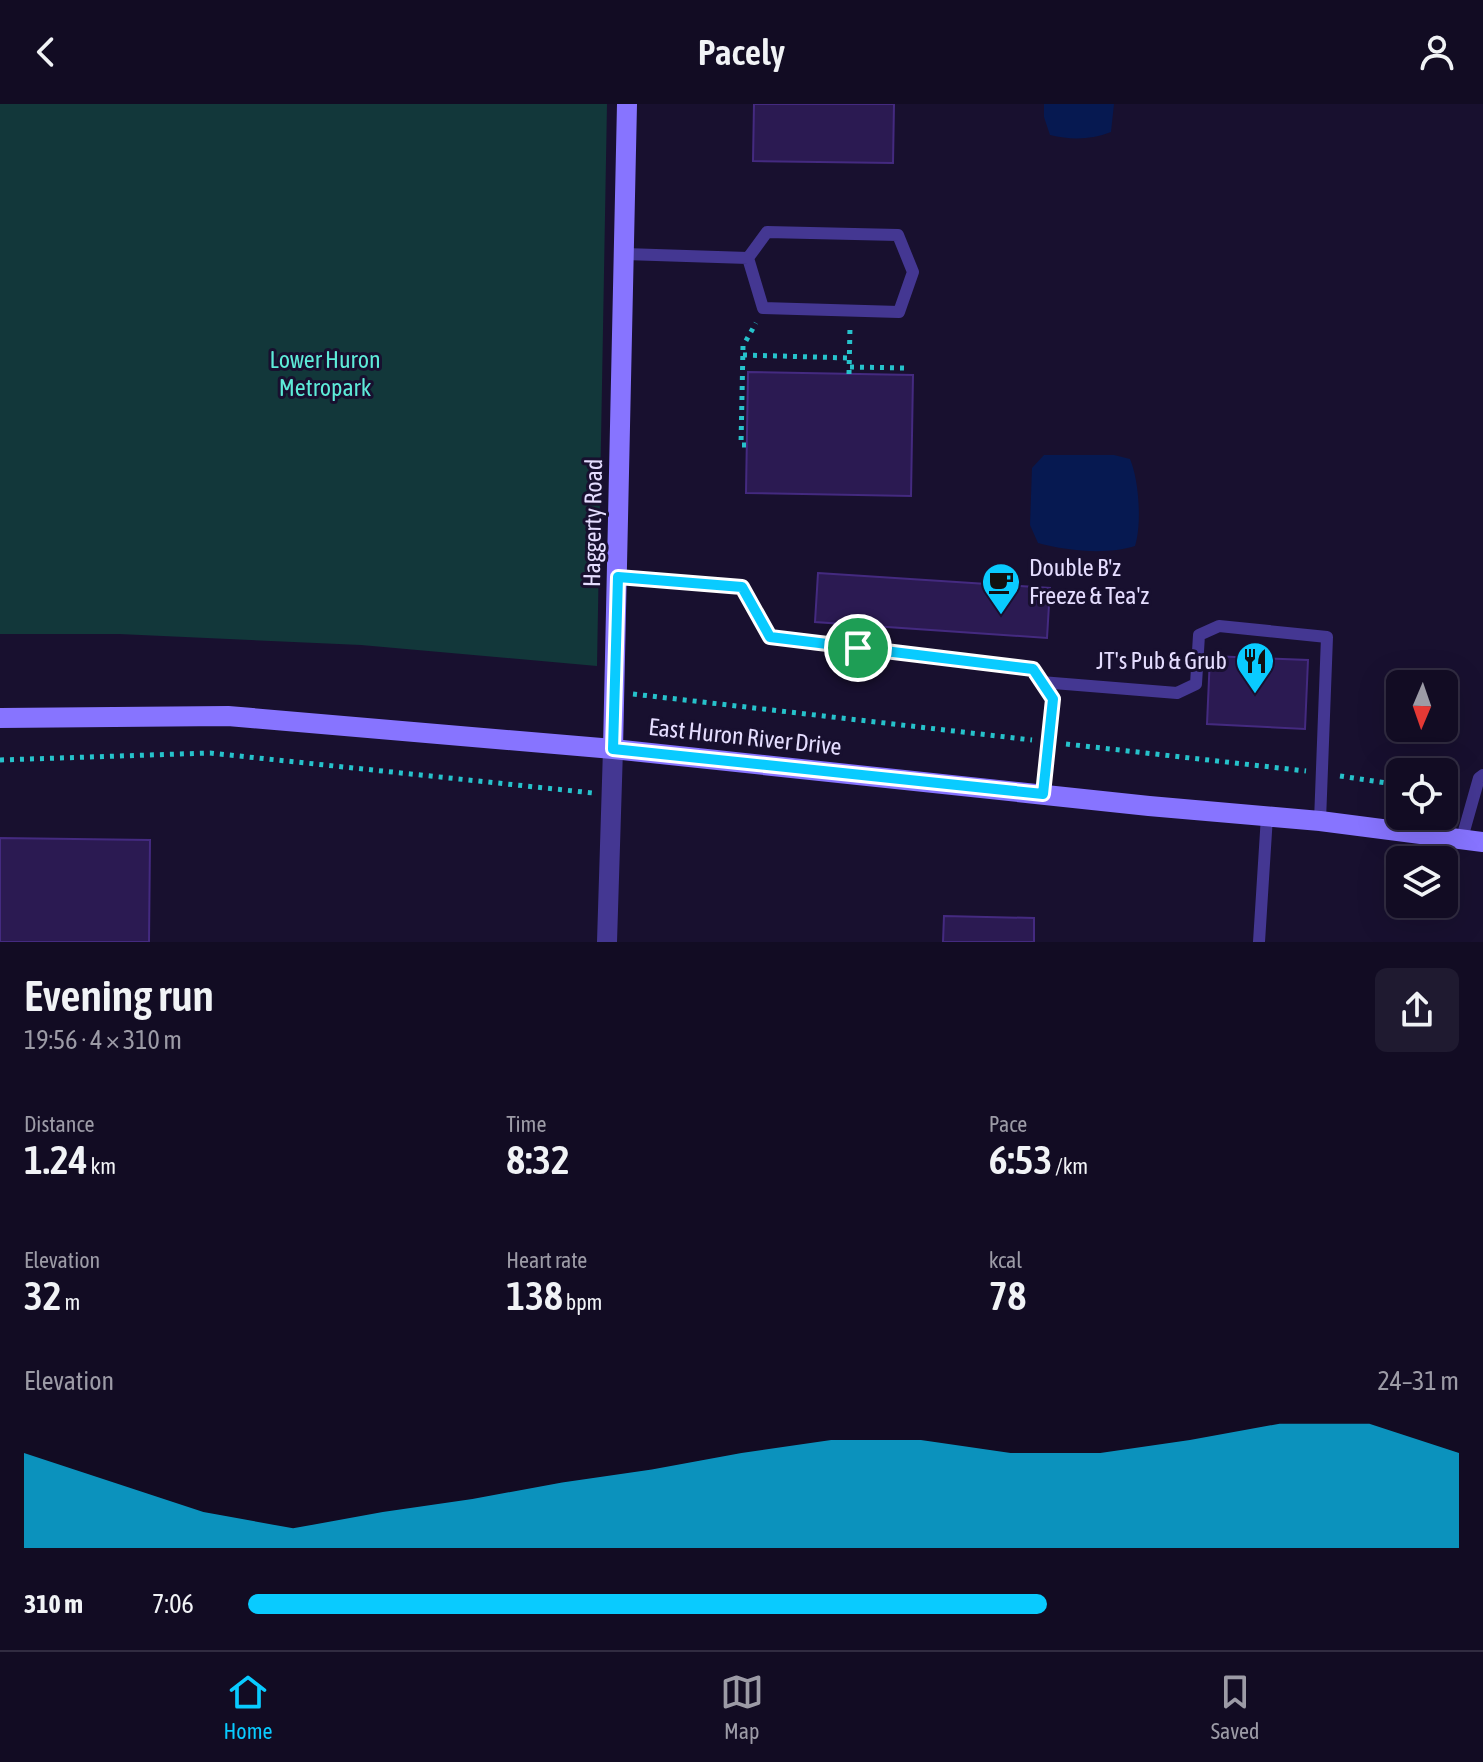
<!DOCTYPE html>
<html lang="en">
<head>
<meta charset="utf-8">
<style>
	:root { --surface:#120c23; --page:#1f1a30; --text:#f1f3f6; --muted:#9c9ba6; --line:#312c41; --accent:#09cbff }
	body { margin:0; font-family:"Asap Condensed",sans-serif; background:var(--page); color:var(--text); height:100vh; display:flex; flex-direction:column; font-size:30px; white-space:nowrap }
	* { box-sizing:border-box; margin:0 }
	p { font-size:26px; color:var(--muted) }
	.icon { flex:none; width:44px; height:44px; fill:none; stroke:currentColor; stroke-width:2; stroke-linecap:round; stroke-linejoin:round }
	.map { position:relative; height:838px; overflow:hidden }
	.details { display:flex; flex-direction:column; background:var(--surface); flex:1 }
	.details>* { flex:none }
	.needle { width:52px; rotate:182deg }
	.tools { position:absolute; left:1386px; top:566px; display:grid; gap:16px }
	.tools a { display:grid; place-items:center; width:72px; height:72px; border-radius:12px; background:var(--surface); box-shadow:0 8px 32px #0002,0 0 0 2px var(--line); font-size:40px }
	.pin { position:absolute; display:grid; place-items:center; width:68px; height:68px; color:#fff; margin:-34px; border:4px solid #fff; border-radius:50%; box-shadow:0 2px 8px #0007 }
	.round { display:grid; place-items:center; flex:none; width:84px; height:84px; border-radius:12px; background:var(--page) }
	.headline { display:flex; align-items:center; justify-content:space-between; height:136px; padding:0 24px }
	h1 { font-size:44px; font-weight:600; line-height:60px }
	.figures { display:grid; grid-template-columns:repeat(3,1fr); gap:12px; height:136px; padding:8px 24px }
	.figures div { display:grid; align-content:center }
	.figures b { font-size:40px; font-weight:600 }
	.figures small { font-size:22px; font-weight:400 }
	.figures p { font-size:22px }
	.chart { height:224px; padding:16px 24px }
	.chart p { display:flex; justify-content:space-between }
	.chart svg { width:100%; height:144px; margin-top:8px; fill:var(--accent); opacity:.7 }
	ul { padding:0 24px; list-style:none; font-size:26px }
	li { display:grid; grid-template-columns:128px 96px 1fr; align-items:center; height:60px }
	li i { height:20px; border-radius:10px; background:var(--accent) }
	header { display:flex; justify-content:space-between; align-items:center; height:104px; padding:0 24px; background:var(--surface); font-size:36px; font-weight:600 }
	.tab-bar { display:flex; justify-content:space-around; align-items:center; height:112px; border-top:2px solid var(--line); background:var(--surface); font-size:22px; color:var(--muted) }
	.tab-bar a { display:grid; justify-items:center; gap:4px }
	.tab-bar .current { color:var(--accent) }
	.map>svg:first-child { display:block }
	.green { fill:#12373a }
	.water { fill:#061951 }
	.building { fill:#2b1a52; stroke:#442a80; stroke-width:2 }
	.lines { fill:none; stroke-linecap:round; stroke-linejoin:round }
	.path { stroke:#26c2cb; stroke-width:5; stroke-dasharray:4 6; stroke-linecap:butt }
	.lane { stroke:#443792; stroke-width:12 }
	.street { stroke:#443792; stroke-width:20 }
	.secondary { stroke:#8774ff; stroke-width:20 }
	.route-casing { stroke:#fff; stroke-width:16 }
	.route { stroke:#09cbff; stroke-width:10 }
	.labels { text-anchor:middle; stroke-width:6; stroke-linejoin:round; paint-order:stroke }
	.park-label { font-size:24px; fill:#5debd8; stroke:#18102f }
	.street-label { font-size:24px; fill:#e5ddff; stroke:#18102f }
	.poi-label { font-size:24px; fill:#e5ddff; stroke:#18102f; text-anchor:start }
</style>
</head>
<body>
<header><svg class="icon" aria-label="back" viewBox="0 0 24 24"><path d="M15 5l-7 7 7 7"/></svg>Pacely<svg class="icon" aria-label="person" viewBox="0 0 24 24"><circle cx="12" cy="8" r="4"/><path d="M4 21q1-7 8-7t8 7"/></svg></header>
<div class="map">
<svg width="1483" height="838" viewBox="0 0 1483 838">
	<rect width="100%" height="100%" fill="#18102f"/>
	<path class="green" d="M0 0H607L597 562 361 541 119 530H0Z"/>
	<path class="water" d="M1044 0H1114L1111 28C1090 36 1071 36 1050 31L1044 13Z
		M1044 351H1114L1130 355C1139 376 1142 420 1135 442 1107 451 1067 447 1038 439L1030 421 1032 364Z"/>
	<path class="building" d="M754 0H894L893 59 753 57Z
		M748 268 913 271 911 392 746 389Z
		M818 469 1050 484 1047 534 815 518Z
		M1210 552 1308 556 1305 625 1207 620Z
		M0 734 150 736 149 838H0Z
		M944 812 1034 814V838H943Z"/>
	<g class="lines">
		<path class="path" d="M743 251 850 254
			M850 263 907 264
			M849 270 850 223
			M746 341H741L743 242 756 219
			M633 590 1032 636
			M1066 640 1306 667
			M0 656 210 649 593 689
			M1340 672 1400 681
			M1444 687 1459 690"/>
		<path class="lane" d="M625 150 748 154 767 128 898 131 913 168 899 208 763 204 748 154
			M618 473 742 483 770 533 1033 565 1053 595 1043 690
			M1041 578 1177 589 1196 580 1199 531 1219 522 1327 533 1320 717
			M1462 734 1479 674 1483 671
			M1259 838 1267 712"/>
		<path class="street" d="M607 838 613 645"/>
		<path class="secondary" d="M0 614 228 612 613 645 1149 702 1320 717 1483 738
			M613 645 627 0"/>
	</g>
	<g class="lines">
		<defs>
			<path id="route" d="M618 473 742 483 770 533 1033 565 1053 595 1043 690 613 645Z"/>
		</defs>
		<use href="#route" class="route-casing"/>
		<use href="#route" class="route"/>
	</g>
	<defs>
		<symbol id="cafe-pin" viewBox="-11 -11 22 30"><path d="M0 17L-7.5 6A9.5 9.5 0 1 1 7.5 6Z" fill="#09cbff" stroke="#18102f"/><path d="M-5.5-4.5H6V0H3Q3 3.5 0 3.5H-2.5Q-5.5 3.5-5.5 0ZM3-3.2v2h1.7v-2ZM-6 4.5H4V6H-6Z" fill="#111"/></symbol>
		<symbol id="restaurant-pin" viewBox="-11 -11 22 30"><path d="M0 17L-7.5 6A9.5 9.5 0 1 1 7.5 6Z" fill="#09cbff" stroke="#18102f"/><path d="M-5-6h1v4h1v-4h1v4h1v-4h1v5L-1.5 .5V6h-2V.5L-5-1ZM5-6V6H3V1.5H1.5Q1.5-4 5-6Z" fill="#111"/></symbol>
	</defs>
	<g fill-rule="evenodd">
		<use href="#cafe-pin" x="979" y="456" width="44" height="60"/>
		<use href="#restaurant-pin" x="1233" y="535" width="44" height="60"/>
	</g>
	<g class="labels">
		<g class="park-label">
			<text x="325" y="264">Lower Huron<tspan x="325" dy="28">Metropark</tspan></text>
		</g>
		<g class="street-label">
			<text transform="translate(593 419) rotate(-89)" y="8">Haggerty Road</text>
			<text transform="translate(745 633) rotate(6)" y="8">East Huron River Drive</text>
		</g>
		<g class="poi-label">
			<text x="1029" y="472">Double B'z<tspan x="1029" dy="28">Freeze &amp; Tea'z</tspan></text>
			<text x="1227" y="565" text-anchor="end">JT's Pub &amp; Grub</text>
		</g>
	</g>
</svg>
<div class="tools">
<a><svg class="needle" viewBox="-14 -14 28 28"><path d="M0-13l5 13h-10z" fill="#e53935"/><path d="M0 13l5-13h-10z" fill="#9c9ba6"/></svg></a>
<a><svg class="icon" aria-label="locate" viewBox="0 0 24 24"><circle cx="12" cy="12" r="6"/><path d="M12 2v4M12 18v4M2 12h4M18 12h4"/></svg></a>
<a><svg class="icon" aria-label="layers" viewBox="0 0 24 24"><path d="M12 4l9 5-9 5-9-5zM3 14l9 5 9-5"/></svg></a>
</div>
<div class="pin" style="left:858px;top:544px;background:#1e9e55"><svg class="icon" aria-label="arrive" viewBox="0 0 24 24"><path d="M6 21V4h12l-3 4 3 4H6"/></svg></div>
</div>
<section class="details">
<div class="headline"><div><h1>Evening run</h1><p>19:56 · 4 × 310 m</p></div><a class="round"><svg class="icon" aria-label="share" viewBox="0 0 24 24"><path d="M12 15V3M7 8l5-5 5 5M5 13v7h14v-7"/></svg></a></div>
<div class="figures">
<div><p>Distance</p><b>1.24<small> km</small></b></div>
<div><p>Time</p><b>8:32</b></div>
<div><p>Pace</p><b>6:53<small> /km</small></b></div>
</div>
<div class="figures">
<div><p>Elevation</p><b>32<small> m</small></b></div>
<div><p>Heart rate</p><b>138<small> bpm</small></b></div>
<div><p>kcal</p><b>78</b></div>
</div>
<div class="chart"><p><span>Elevation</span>24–31 m</p>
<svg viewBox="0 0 160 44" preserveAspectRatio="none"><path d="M0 44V15L10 24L20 33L30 38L40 33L50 29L60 24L70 20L80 15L90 11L100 11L110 15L120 15L130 11L140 6L150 6L160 15V44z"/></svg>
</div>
<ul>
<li><b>310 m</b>7:06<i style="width:66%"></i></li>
</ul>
</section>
<nav class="tab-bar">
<a class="current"><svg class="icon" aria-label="home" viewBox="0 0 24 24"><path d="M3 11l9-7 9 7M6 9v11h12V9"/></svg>Home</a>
<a><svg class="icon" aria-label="map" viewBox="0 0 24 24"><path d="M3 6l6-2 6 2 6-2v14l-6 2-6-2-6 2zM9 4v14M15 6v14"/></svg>Map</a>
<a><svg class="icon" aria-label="saved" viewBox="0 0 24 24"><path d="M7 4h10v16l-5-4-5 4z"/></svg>Saved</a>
</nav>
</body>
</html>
